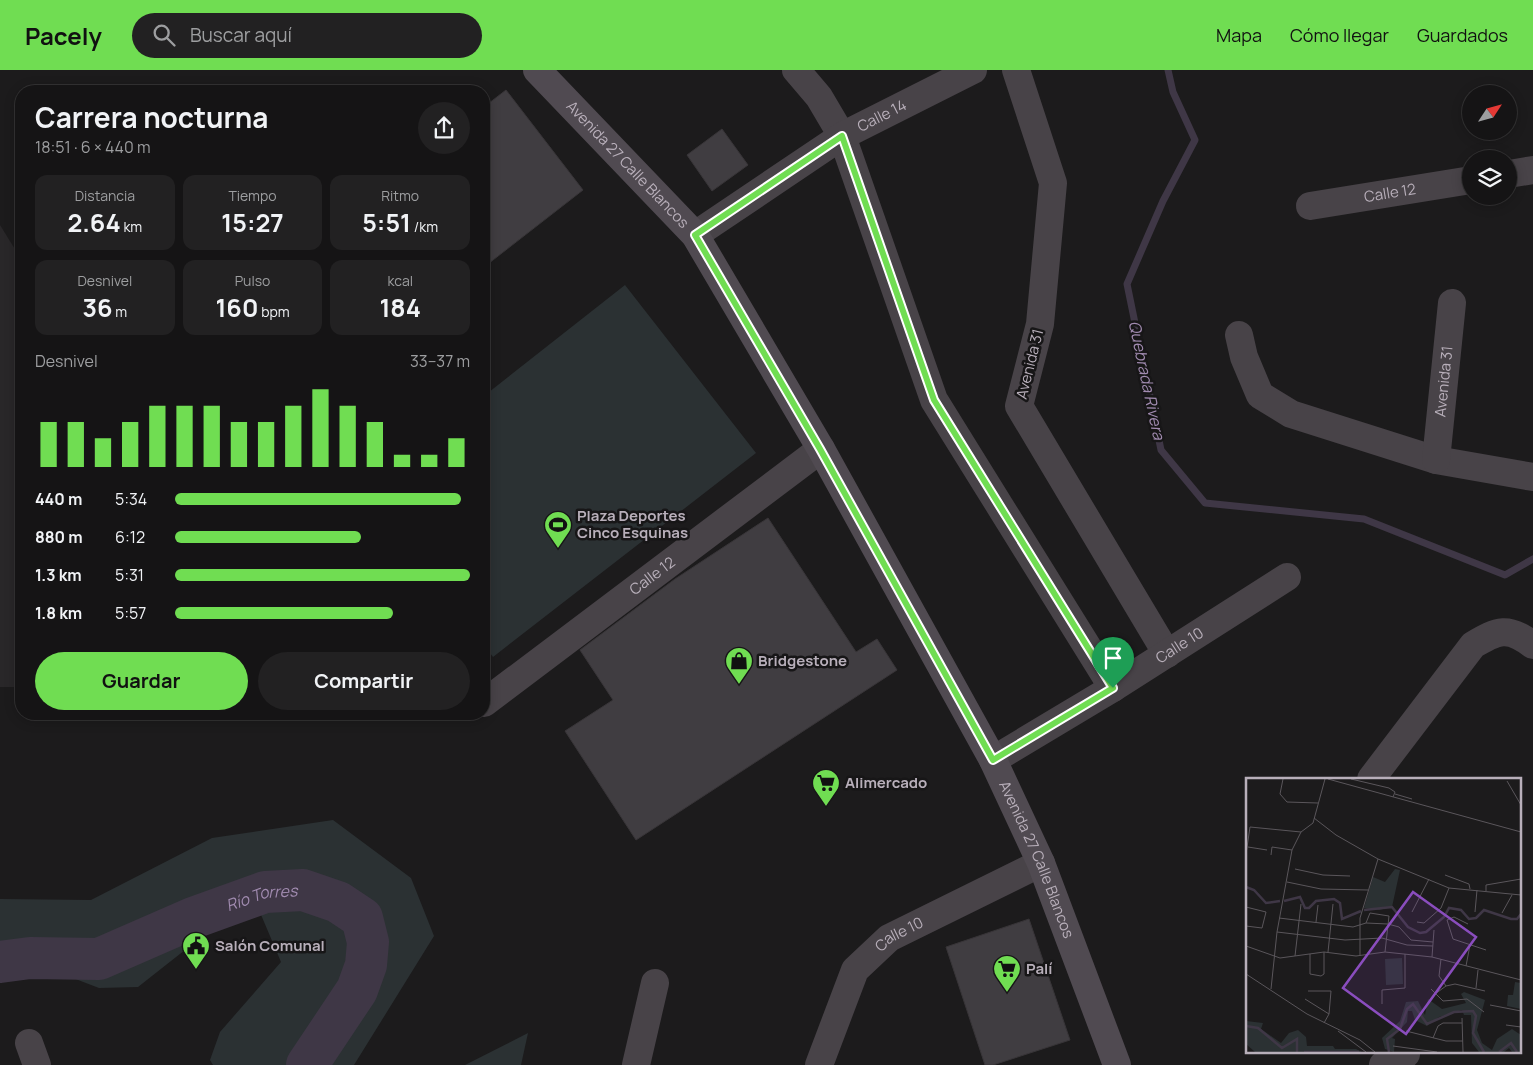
<!DOCTYPE html>
<html lang="es">
<head>
<meta charset="utf-8">
<style>
	:root { --surface:#151415; --page:#222122; --text:#f1f3f6; --muted:#9d9ea0; --line:#343334; --accent:#70dd52 }
	body { margin:0; font-family:Manrope,sans-serif; background:var(--page); color:var(--text); height:100vh; display:flex; flex-direction:column; font-size:19px; white-space:nowrap }
	* { box-sizing:border-box; margin:0 }
	p { font-size:16px; color:var(--muted) }
	.icon { flex:none; width:28px; height:28px; fill:none; stroke:currentColor; stroke-width:2; stroke-linecap:round; stroke-linejoin:round }
	.map { position:relative; flex:1; overflow:hidden }
	.details { position:absolute; left:15px; top:15px; width:475px; height:635px; display:flex; flex-direction:column; background:var(--surface); border-radius:20px; box-shadow:0 2px 12px #0003,0 0 0 1px var(--line) }
	.details>* { flex:none }
	.needle { width:32px; rotate:54deg }
	.fabs { position:absolute; left:1462px; top:15px; display:grid; gap:10px }
	.fabs a { display:grid; place-items:center; width:55px; height:55px; border-radius:50%; background:var(--surface); box-shadow:0 2px 12px #0003,0 0 0 1px var(--line); font-size:25px }
	.pin { position:absolute; display:grid; place-items:center; width:42px; height:42px; color:#fff; margin:-51px -21px; border-radius:50% 50% 50% 0; rotate:-45deg; box-shadow:0 0 5px #0007 }
	.pin .icon { rotate:45deg }
	.round { display:grid; place-items:center; flex:none; width:52px; height:52px; border-radius:26px; background:var(--page) }
	.headline { display:flex; align-items:center; justify-content:space-between; height:85px; padding:0 20px }
	h1 { font-size:28px; font-weight:700; line-height:38px }
	.metrics { display:grid; grid-template-columns:repeat(3,1fr); gap:8px; height:85px; padding:5px 20px }
	.metrics div { display:grid; align-content:center; border-radius:12px; background:var(--page); text-align:center }
	.metrics b { font-size:25px; font-weight:700 }
	.metrics small { font-size:14px; font-weight:400 }
	.metrics p { font-size:14px }
	.chart { height:140px; padding:10px 20px }
	.chart p { display:flex; justify-content:space-between }
	.chart svg { width:100%; height:90px; margin-top:5px; stroke:var(--accent); stroke-width:6 }
	.cta { display:flex; gap:10px; margin-top:auto; padding:10px 20px }
	.cta a { flex:1; height:58px; border-radius:30px; background:var(--accent); color:#111; font-size:20px; font-weight:700; line-height:58px; text-align:center }
	.cta a+a { background:var(--page); color:var(--text) }
	ul { padding:0 20px; list-style:none; font-size:16px }
	li { display:grid; grid-template-columns:80px 60px 1fr; align-items:center; height:38px }
	li i { height:12px; border-radius:6px; background:var(--accent) }
	header { display:flex; align-items:center; gap:30px; box-sizing:border-box; height:70px; padding:0 25px; background:var(--accent); color:#111 }
	header strong { font-size:24px }
	nav { display:flex; gap:28px; margin-inline-start:auto; font-size:18px }
	.search { width:350px; height:45px; background:var(--page); display:flex; align-items:center; gap:12px; box-sizing:border-box; padding:0 18px; border-radius:28px; color:var(--muted); font-size:19px }
	.map>svg:first-child { display:block }
	.built { fill:#292729 }
	.green { fill:#2b3133 }
	.lines { fill:none; stroke-linecap:round; stroke-linejoin:round }
	.stream { stroke:#3f3746; stroke-width:7 }
	.river { stroke:#3f3746; stroke-width:42 }
	.building { fill:#403d41; stroke:#383538 }
	.street { stroke:#484348; stroke-width:28 }
	.secondary { stroke:#504a51; stroke-width:28 }
	.route-casing { stroke:#fff; stroke-width:10 }
	.route { stroke:#70dd52; stroke-width:6 }
	.labels { text-anchor:middle; stroke-width:5; stroke-linejoin:round; paint-order:stroke }
	.street-label { font-size:15px; fill:#b8afba; stroke:#171617 }
	.poi-label { font-size:15px; font-weight:bold; fill:#b8afba; stroke:#171617; text-anchor:start }
	.water-label { font-size:16px; font-style:italic; fill:#a18bb0; stroke:#171617 }
	.inset-river { fill:none; stroke:#3f3746; stroke-width:2.5 }
	.inset-road { fill:none; stroke:#5a565b; stroke-width:1 }
	.view { fill:#8a4dbe; fill-opacity:0.15; stroke:#8a4dbe; stroke-width:2.5 }
	.inset-edge { fill:none; stroke:#b8afba; stroke-width:2.5 }
</style>
</head>
<body>
<header>
<strong>Pacely</strong>
<div class="search"><svg class="icon" aria-label="search" viewBox="0 0 24 24"><circle cx="10" cy="10" r="6"/><path d="M15 15l6 6"/></svg>Buscar aquí</div>
<nav><a>Mapa</a><a>Cómo llegar</a><a>Guardados</a></nav>
</header>
<div class="map">
<svg width="1533" height="995" viewBox="0 0 1533 995">
	<rect width="100%" height="100%" fill="#1c1b1c"/>
	<path class="built" d="M0 155 21 189V617H0Z"/>
	<path class="green" d="M625 215 756 383 493 587 484 575V326Z
		M333 750 411 808 434 866 354 995H213L210 990 220 962 281 892 259 840 204 865 138 917 99 918 39 895 0 898V829L91 830 212 768Z
		M528 963 521 995H465Z"/>
	<g class="lines">
		<path class="stream" d="M1168 0 1173 22 1195 70 1163 131 1127 214 1161 380 1205 433 1364 449 1505 505 1533 489"/>
		<path class="river" id="s1" d="M0 892 30 888 99 889 193 848 265 822 303 820 338 832 362 848 368 872 366 895 357 920 307 995"/>
	</g>
	<path class="building" d="M506 20 583 120 484 197V37Z
		M722 59 748 95 712 121 687 85Z
		M768 448 856 582 877 569 897 600 636 770 565 661 613 630 580 580 675 509Z
		M1029 849 1070 970 993 995H985L946 877Z"/>
	<g class="lines">
		<g class="street">
			<path d="M796 0 819 27 842 66 934 330 1113 618"/>
			<path d="M1016 0 1053 113 1040 254 1019 336 1167 584"/>
			<path d="M1509 104 1533 100"/>
			<path id="s2" d="M1310 136 1471 110"/>
			<path id="s3" d="M695 165 842 66 973 0"/>
			<path d="M1239 265 1244 287 1260 325 1291 344 1436 390 1533 407"/>
			<path id="s4" d="M1436 390 1452 233"/>
			<path id="s5" d="M484 633 821 379"/>
			<path id="s6" d="M993 690 1113 618 1287 507"/>
			<path d="M1371 709 1473 575C1498 560 1508 556 1533 575"/>
			<path d="M29 973 37 995"/>
			<path d="M636 995 655 913"/>
			<path id="s7" d="M819 995 855 900 889 868 1041 793"/>
			<path d="M1383 995 1406 984"/>
		</g>
		<path class="secondary" id="s8" d="M537 0 695 165 821 379 993 690 1041 793 1117 995"/>
	</g>
	<g class="lines">
		<defs>
			<path id="route" d="M842 66 934 330 1113 618 993 690 820 379 695 165Z"/>
		</defs>
		<use href="#route" class="route-casing"/>
		<use href="#route" class="route"/>
	</g>
	<defs>
		<symbol id="stadium-pin" viewBox="-11 -11 22 30"><path d="M0 17L-7.5 6A9.5 9.5 0 1 1 7.5 6Z" fill="#70dd52" stroke="#171617"/><path d="M0-5a6.5 5 0 1 0 0 10a6.5 5 0 1 0 0-10ZM-3.5-1.8h7v3.6h-7Z" fill="#111"/></symbol>
		<symbol id="shop-pin" viewBox="-11 -11 22 30"><path d="M0 17L-7.5 6A9.5 9.5 0 1 1 7.5 6Z" fill="#70dd52" stroke="#171617"/><path d="M-5-2.5h2.3a2.7 3.5 0 0 1 5.4 0H5L5.5 6h-11ZM-1.5-2.5h3a1.5 2.3 0 0 0-3 0Z" fill="#111"/></symbol>
		<symbol id="supermarket-pin" viewBox="-11 -11 22 30"><path d="M0 17L-7.5 6A9.5 9.5 0 1 1 7.5 6Z" fill="#70dd52" stroke="#171617"/><path d="M-6-5.5h2.5l.6 2H6L4.5 2H-2.5L-4.4-4H-6ZM-1.5 3.2a1.3 1.3 0 1 0 .1 0ZM3 3.2a1.3 1.3 0 1 0 .1 0Z" fill="#111"/></symbol>
		<symbol id="civic-pin" viewBox="-11 -11 22 30"><path d="M0 17L-7.5 6A9.5 9.5 0 1 1 7.5 6Z" fill="#70dd52" stroke="#171617"/><path d="M-.6-6.5H3V-4.5H.6V-3L4-1V1h2V6H-6V1h2V-1L-.6-3ZM-1.2 2.5V6h2.4V2.5Z" fill="#111"/></symbol>
	</defs>
	<g fill-rule="evenodd">
		<use href="#stadium-pin" x="542" y="439" width="32" height="43"/>
		<use href="#shop-pin" x="723" y="575" width="32" height="43"/>
		<use href="#supermarket-pin" x="810" y="697" width="32" height="43"/>
		<use href="#civic-pin" x="180" y="860" width="32" height="43"/>
		<use href="#supermarket-pin" x="991" y="883" width="32" height="43"/>
	</g>
	<g class="labels">
		<g class="street-label">
			<text dy="5" stroke="none"><textPath href="#s3" startOffset="222">Calle 14</textPath></text>
			<text dy="5" stroke="none"><textPath href="#s8" startOffset="131">Avenida 27 Calle Blancos</textPath></text>
			<text dy="5" stroke="none"><textPath href="#s2" startOffset="81">Calle 12</textPath></text>
			<text transform="translate(1030 294) rotate(-76)" y="5">Avenida 31</text>
			<text dy="5" stroke="none"><textPath href="#s4" startOffset="79">Avenida 31</textPath></text>
			<text dy="5" stroke="none"><textPath href="#s5" startOffset="211">Calle 12</textPath></text>
			<text dy="5" stroke="none"><textPath href="#s6" startOffset="219">Calle 10</textPath></text>
			<text dy="5" stroke="none"><textPath href="#s8" startOffset="941">Avenida 27 Calle Blancos</textPath></text>
			<text dy="5" stroke="none"><textPath href="#s7" startOffset="159">Calle 10</textPath></text>
		</g>
		<g class="poi-label">
			<text x="577" y="451">Plaza Deportes<tspan x="577" dy="17">Cinco Esquinas</tspan></text>
			<text x="758" y="596">Bridgestone</text>
			<text x="845" y="718">Alimercado</text>
			<text x="215" y="881">Salón Comunal</text>
			<text x="1026" y="904">Palí</text>
		</g>
		<g class="water-label">
			<text transform="translate(1147 310) rotate(78)" y="6">Quebrada Rivera</text>
			<text dy="6" stroke="none"><textPath href="#s1" startOffset="274">Río Torres</textPath></text>
		</g>
	</g>
	<g transform="translate(1246 708)">
		<rect width="275" height="275" fill="#1c1b1c"/>
		<path d="M149 91 154 92 146 129 133 132 118 130 127 99 139 104ZM156 180 157 206 140 207 139 181ZM269 204 275 205V231L261 228 262 217H267ZM218 214 239 222 231 252 236 265 246 272 251 261 266 251 275 257V274H266L263 270 258 274H233L226 265 225 237H218L216 232 193 239 181 248 169 242 166 233H162L161 244 146 260 149 261 148 274 139 271 136 260 154 243 160 224 172 223 179 237 182 221 196 231 220 225 215 216ZM0 243 17 245 15 251 35 265 43 255 52 252 60 259 61 268H87L89 271H110L116 274H9L0 266Z" fill="#2b3133"/>
		<path class="inset-river" d="M0 109 8 112 20 125 34 123M38 123 54 119 59 130H63L70 123 88 121 94 125 96 141 115 133M118 132 146 129 162 149 174 155 180 154 198 139 203 130 215 132 223 141 230 140 238 132 265 141H271L275 136M0 248 12 250 36 270 51 261V274M58 274H113M143 274 141 261 154 251 161 231 167 226 181 246 208 234 227 233 230 238 227 255 238 274M253 274 265 265 271 274"/>
		<path class="inset-road" d="M37 1 34 16 41 24 72 25M82 1 275 54M105 1 143 10 149 14 147 19M261 3 275 27M149 16 166 21M68 40 90 57 132 81 203 110 275 117M2 69 21 72M0 76 4 49 55 54M25 77 26 69 46 72M49 91 77 97 104 98M199 97 223 106 224 111M41 104 75 111 122 112M240 113V107L275 101M0 129 20 134 16 150 0 148M166 134 183 101M229 134 231 112M256 135 266 117M33 140 107 149 120 145 124 135 143 138 139 174M70 144 72 127M171 144 178 145 195 130 203 110M120 145 142 146 153 149 165 162 187 164M222 146 208 139 201 142 207 161 240 172M31 154 99 162 136 160 161 167 187 168M0 168 34 180 78 174 110 178 139 174 186 179 275 202M82 174 87 126M64 176V196L75 198 78 196V174M49 178 55 126M114 178V140L132 81M186 179 188 152M195 181 193 198 200 208M220 188 224 167M0 196 61 236 114 262 129 274M230 210 232 192M25 211 31 154 46 72 55 54 67 45 79 1M185 211 197 223 221 221 238 234M62 213H85L83 236 78 245M189 216 200 208 209 206 239 213M59 221 83 236M136 226V212L159 210V176M244 227 275 233M216 240 217 274M260 247 275 249M92 253 120 274M160 253 200 263H217M187 260 192 248 197 245H216M147 268 191 274"/>
		<path class="view" d="M167 114 230 159 160 256 97 210Z"/>
		<rect width="275" height="275" class="inset-edge"/>
	</g>
</svg>
<div class="fabs">
<a><svg class="needle" viewBox="-14 -14 28 28"><path d="M0-13l5 13h-10z" fill="#e53935"/><path d="M0 13l5-13h-10z" fill="#9d9ea0"/></svg></a>
<a><svg class="icon" aria-label="layers" viewBox="0 0 24 24"><path d="M12 4l9 5-9 5-9-5zM3 14l9 5 9-5"/></svg></a>
</div>
<div class="pin" style="left:1113px;top:618px;background:#1e9e55"><svg class="icon" aria-label="arrive" viewBox="0 0 24 24"><path d="M6 21V4h12l-3 4 3 4H6"/></svg></div>
<section class="details">
<div class="headline"><div><h1>Carrera nocturna</h1><p>18:51 · 6 × 440 m</p></div><a class="round"><svg class="icon" aria-label="share" viewBox="0 0 24 24"><path d="M12 15V3M7 8l5-5 5 5M5 13v7h14v-7"/></svg></a></div>
<div class="metrics">
<div><p>Distancia</p><b>2.64<small> km</small></b></div>
<div><p>Tiempo</p><b>15:27</b></div>
<div><p>Ritmo</p><b>5:51<small> /km</small></b></div>
</div>
<div class="metrics">
<div><p>Desnivel</p><b>36<small> m</small></b></div>
<div><p>Pulso</p><b>160<small> bpm</small></b></div>
<div><p>kcal</p><b>184</b></div>
</div>
<div class="chart"><p><span>Desnivel</span>33–37 m</p>
<svg viewBox="0 0 160 44" preserveAspectRatio="none"><path d="M5 44V22M15 44V22M25 44V30M35 44V22M45 44V14M55 44V14M65 44V14M75 44V22M85 44V22M95 44V14M105 44V6M115 44V14M125 44V22M135 44V38M145 44V38M155 44V30"/></svg>
</div>
<ul>
<li><b>440 m</b>5:34<i style="width:97%"></i></li>
<li><b>880 m</b>6:12<i style="width:63%"></i></li>
<li><b>1.3 km</b>5:31<i style="width:100%"></i></li>
<li><b>1.8 km</b>5:57<i style="width:74%"></i></li>
</ul>
<div class="cta"><a>Guardar</a><a>Compartir</a></div>
</section>
</div>
</body>
</html>
